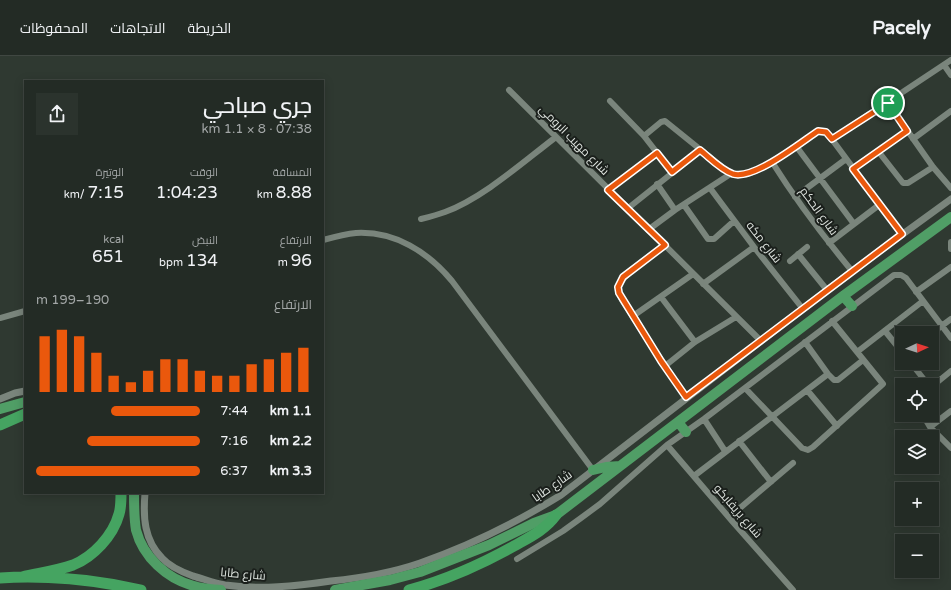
<!DOCTYPE html>
<html lang="ar">
<head>
<meta charset="utf-8">
<style>
	:root { --surface:#232b25; --page:#2b332d; --text:#f1f3f6; --muted:#a3a7a7; --line:#404742; --accent:#ea580c }
	body { margin:0; font-family:"Varela Round",Cairo,sans-serif; background:var(--page); color:var(--text); direction:rtl; height:100vh; display:flex; flex-direction:column; font-size:15px; white-space:nowrap }
	* { box-sizing:border-box; margin:0 }
	p { font-size:13px; color:var(--muted) }
	.icon { flex:none; width:22px; height:22px; fill:none; stroke:currentColor; stroke-width:2; stroke-linecap:round; stroke-linejoin:round }
	.map { position:relative; flex:1; overflow:hidden; direction:ltr }
	.drawer { position:absolute; left:24px; top:24px; width:300px; height:414px; display:flex; flex-direction:column; background:var(--surface); border-radius:0px; box-shadow:0 2px 10px #0003,0 0 0 1px var(--line); direction:rtl }
	.drawer>* { flex:none }
	.needle { width:26px; rotate:86deg }
	.buttons { position:absolute; left:895px; top:270px; display:grid; gap:8px }
	.buttons a { display:grid; place-items:center; width:44px; height:44px; border-radius:0px; background:var(--surface); box-shadow:0 2px 10px #0003,0 0 0 1px var(--line); font-size:20px }
	.pin { position:absolute; display:grid; place-items:center; width:34px; height:34px; color:#fff; margin:-17px; border:2px solid #fff; border-radius:50%; box-shadow:0 1px 4px #0007 }
	.round { display:grid; place-items:center; flex:none; width:42px; height:42px; border-radius:0px; background:var(--page) }
	.head { display:flex; align-items:center; justify-content:space-between; height:68px; padding:0 12px }
	h1 { font-size:22px; font-weight:600; line-height:30px }
	.metrics { display:grid; grid-template-columns:repeat(3,1fr); gap:6px; height:68px; padding:4px 12px }
	.metrics div { display:grid; align-content:center }
	.metrics b { font-size:17px; font-weight:600 }
	.metrics small { font-size:11px; font-weight:400 }
	.metrics p { font-size:11px }
	.chart { height:112px; padding:8px 12px }
	.chart p { display:flex; justify-content:space-between }
	.chart svg { width:100%; height:72px; margin-top:4px; stroke:var(--accent); stroke-width:6 }
	ul { padding:0 12px; list-style:none; font-size:13px }
	li { display:grid; grid-template-columns:64px 48px 1fr; align-items:center; height:30px }
	li i { height:10px; border-radius:5px; background:var(--accent) }
	header { display:flex; align-items:center; gap:24px; box-sizing:border-box; height:56px; padding:0 20px; background:var(--surface); border-bottom:1px solid var(--line) }
	header strong { font-size:19px }
	nav { display:flex; gap:22px; margin-inline-start:auto; font-size:14px }
	.map>svg:first-child { display:block }
	.lines { fill:none; stroke-linecap:round; stroke-linejoin:round }
	.minor { stroke:#7a857c; stroke-width:6 }
	.tertiary { stroke:#7a857c; stroke-width:7 }
	.trunk { stroke:#509e66; stroke-width:10 }
	.motorway { stroke:#45a461; stroke-width:11 }
	.route-casing { stroke:#fff; stroke-width:8 }
	.route { stroke:#ea580c; stroke-width:5 }
	.labels { text-anchor:middle; stroke-width:4; stroke-linejoin:round; paint-order:stroke }
	.street-label { font-size:12px; fill:#dee4df; stroke:#1a1f1b }
</style>
</head>
<body>
<header>
<strong>Pacely</strong>
<nav><a>الخريطة</a><a>الاتجاهات</a><a>المحفوظات</a></nav>
</header>
<div class="map">
<svg width="951" height="534" viewBox="0 0 951 534">
	<rect width="100%" height="100%" fill="#2f3931"/>
	<g class="lines">
		<path class="minor" d="M944 9 951 19
			M509 34 761 285
			M610 45 644 80 672 116
			M888 47 933 111 951 132
			M644 80 661 66 665 65 727 115C731 117 736 119 742 119 759 118 802 86 818 75H823L828 78 902 178
			M832 83 951 4
			M913 83 951 55
			M796 90 854 168
			M878 95 903 127H908L933 111
			M772 106C796 144 823 180 852 215
			M853 113 907 75
			M657 128 675 154
			M710 132 754 191 803 253
			M608 134 657 97
			M795 141 846 103
			M684 149 708 183H714L734 165
			M627 153 701 94
			M421 163C429 161 437 159 445 156 483 142 523 106 556 81
			M648 174 675 154 732 117
			M323 184C334 181 345 178 356 177 395 175 428 196 452 225L593 414
			M951 186V193
			M829 187 879 149
			M665 189C654 197 619 220 619 232 618 236 620 240 622 244L665 310 695 286 736 261
			M798 198 827 234
			M790 205 807 191
			M703 228 754 191
			M916 236 951 211
			M661 241 695 286
			M633 260 693 218
			M0 262 25 255
			M885 275 902 296
			M932 277 951 263
			M805 286 828 318 834 324H838L863 304
			M857 296 923 245
			M911 307 926 326 930 328H935L951 315
			M665 310 686 341
			M745 332 802 392 808 394 813 391 883 328 832 265
			M807 334 837 370
			M923 359 930 371 951 392
			M704 363 725 395
			M930 371 951 355
			M739 385 771 426
			M667 389 732 465 793 534
			M694 420 828 318
			M740 452 793 407
			M517 503 563 475 581 462 600 448 667 389 704 363 894 219H901L906 222 951 282"/>
		<path class="tertiary" d="M0 343 15 337 25 335
			M145 437C143 461 144 484 162 502 170 511 182 516 193 520 204 523 214 527 225 529 260 534 296 530 331 525 361 522 391 517 420 507 472 489 514 468 561 439L852 215 951 143"/>
		<path class="trunk" d="M843 240 852 250
			M0 353 25 346
			M678 366 686 376
			M593 414 606 411 620 410
			M134 437C134 449 134 462 136 474 143 501 167 523 194 530 202 533 212 533 221 534
			M335 534 390 524 420 516 489 489 534 467 556 459 843 240 951 161"/>
		<path class="motorway" d="M0 369 25 358
			M22 521C39 517 56 515 73 509 93 501 113 480 119 458 121 452 121 444 121 437
			M0 522C47 519 95 524 141 534
			M409 534C446 524 480 509 514 490 530 481 545 474 556 459"/>
	</g>
	<g class="lines">
		<defs>
			<path id="route" d="M888 47 907 75 853 113 902 178 686 341 661 305 619 237 618 231 623 221 665 189 608 134 657 97 672 116 700 94C710 102 721 114 733 118 754 124 800 87 818 75L826 76 832 83Z"/>
		</defs>
		<use href="#route" class="route-casing"/>
		<use href="#route" class="route"/>
	</g>
	<g class="labels">
		<g class="street-label">
			<text transform="translate(574 84) rotate(45)" y="4">شارع مهيب الرومي</text>
			<text transform="translate(819 155) rotate(54)" y="4">شارع الحكم</text>
			<text transform="translate(764 186) rotate(52)" y="4">شارع مكه</text>
			<text transform="translate(552 430) rotate(-35)" y="4">شارع طابا</text>
			<text transform="translate(738 455) rotate(49)" y="4">شارع بريفابكو</text>
			<text transform="translate(243 518) rotate(5)" y="4">شارع طابا</text>
		</g>
	</g>
</svg>
<div class="buttons">
<a><svg class="needle" viewBox="-14 -14 28 28"><path d="M0-13l5 13h-10z" fill="#e53935"/><path d="M0 13l5-13h-10z" fill="#a3a7a7"/></svg></a>
<a><svg class="icon" aria-label="locate" viewBox="0 0 24 24"><circle cx="12" cy="12" r="6"/><path d="M12 2v4M12 18v4M2 12h4M18 12h4"/></svg></a>
<a><svg class="icon" aria-label="layers" viewBox="0 0 24 24"><path d="M12 4l9 5-9 5-9-5zM3 14l9 5 9-5"/></svg></a>
<a>+</a>
<a>−</a>
</div>
<div class="pin" style="left:888px;top:47px;background:#1e9e55"><svg class="icon" aria-label="arrive" viewBox="0 0 24 24"><path d="M6 21V4h12l-3 4 3 4H6"/></svg></div>
<section class="drawer">
<div class="head"><div><h1>جري صباحي</h1><p>07:38 · 8 × 1.1 km</p></div><a class="round"><svg class="icon" aria-label="share" viewBox="0 0 24 24"><path d="M12 15V3M7 8l5-5 5 5M5 13v7h14v-7"/></svg></a></div>
<div class="metrics">
<div><p>المسافة</p><b>8.88<small> km</small></b></div>
<div><p>الوقت</p><b>1:04:23</b></div>
<div><p>الوتيرة</p><b>7:15<small> /km</small></b></div>
</div>
<div class="metrics">
<div><p>الارتفاع</p><b>96<small> m</small></b></div>
<div><p>النبض</p><b>134<small> bpm</small></b></div>
<div><p>kcal</p><b>651</b></div>
</div>
<div class="chart"><p><span>الارتفاع</span>190–199 m</p>
<svg viewBox="0 0 160 44" preserveAspectRatio="none"><path d="M5 44V10M15 44V6M25 44V10M35 44V20M45 44V34M55 44V38M65 44V31M75 44V24M85 44V24M95 44V31M105 44V34M115 44V34M125 44V27M135 44V24M145 44V20M155 44V17"/></svg>
</div>
<ul>
<li><b>1.1 km</b>7:44<i style="width:54%"></i></li>
<li><b>2.2 km</b>7:16<i style="width:69%"></i></li>
<li><b>3.3 km</b>6:37<i style="width:100%"></i></li>
</ul>
</section>
</div>
</body>
</html>
